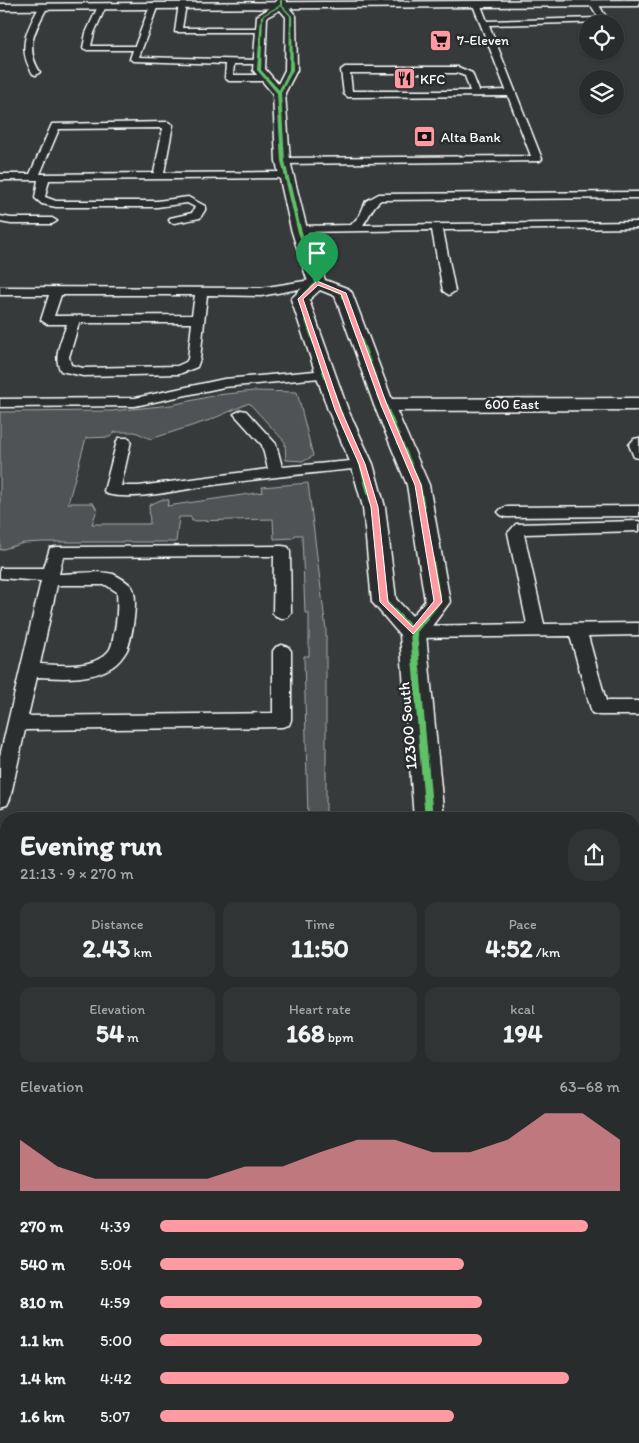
<!DOCTYPE html>
<html lang="en">
<head>
<meta charset="utf-8">
<style>
	:root { --surface:#292c2c; --page:#313434; --text:#f1f3f6; --muted:#a5a7a9; --line:#454848; --accent:#ff9aa2 }
	body { margin:0; font-family:Itim,sans-serif; background:var(--page); color:var(--text); height:100vh; display:flex; flex-direction:column; font-size:19px; white-space:nowrap }
	* { box-sizing:border-box; margin:0 }
	p { font-size:16px; color:var(--muted) }
	.icon { flex:none; width:28px; height:28px; fill:none; stroke:currentColor; stroke-width:2; stroke-linecap:round; stroke-linejoin:round }
	.map { position:relative; flex:1; overflow:hidden }
	.side { position:absolute; left:0px; top:812px; width:640px; height:631px; display:flex; flex-direction:column; background:var(--surface); border-radius:20px 20px 0 0; box-shadow:0 1px 4px #0004,0 0 0 1px var(--line) }
	.side>* { flex:none }
	.fabs { position:absolute; left:579px; top:15px; display:grid; gap:10px }
	.fabs a { display:grid; place-items:center; width:45px; height:45px; border-radius:50%; background:var(--surface); box-shadow:0 1px 4px #0004,0 0 0 1px var(--line); font-size:25px }
	.pin { position:absolute; display:grid; place-items:center; width:42px; height:42px; color:#fff; margin:-51px -21px; border-radius:50% 50% 50% 0; rotate:-45deg; box-shadow:0 0 5px #0007 }
	.pin .icon { rotate:45deg }
	.round { display:grid; place-items:center; flex:none; width:52px; height:52px; border-radius:20px; background:var(--page) }
	.summary { display:flex; align-items:center; justify-content:space-between; height:85px; padding:0 20px }
	h1 { font-size:28px; font-weight:800; line-height:38px }
	.metrics { display:grid; grid-template-columns:repeat(3,1fr); gap:8px; height:85px; padding:5px 20px }
	.metrics div { display:grid; align-content:center; border-radius:12px; background:var(--page); text-align:center }
	.metrics b { font-size:25px; font-weight:800 }
	.metrics small { font-size:14px; font-weight:400 }
	.metrics p { font-size:14px }
	.chart { height:140px; padding:10px 20px }
	.chart p { display:flex; justify-content:space-between }
	.chart svg { width:100%; height:90px; margin-top:5px; fill:var(--accent); opacity:.7 }
	ul { padding:0 20px; list-style:none; font-size:16px }
	li { display:grid; grid-template-columns:80px 60px 1fr; align-items:center; height:38px }
	li i { height:12px; border-radius:6px; background:var(--accent) }
	.map>svg:first-child { display:block }
	.green { fill:#505354; stroke:#a8a9aa }
	.lines { fill:none; stroke-linecap:round; stroke-linejoin:round }
	.lane-casing { stroke:#fff; stroke-width:3 }
	.street-casing { stroke:#fff; stroke-width:3 }
	.secondary-casing { stroke:#fff; stroke-width:3 }
	.primary-casing { stroke:#fff; stroke-width:3 }
	.lane { fill:#2a2d2e; fill-rule:evenodd }
	.street { fill:#2a2d2e; fill-rule:evenodd }
	.secondary { fill:#2a2d2e; fill-rule:evenodd }
	.primary { fill:#2a2d2e; fill-rule:evenodd }
	.cycleway-casing { stroke:#2a2d2e; stroke-width:3 }
	.cycleway { fill:#61c268; fill-rule:evenodd }
	.route { fill:#ff9aa2; stroke:#fff; fill-rule:evenodd }
	.labels { text-anchor:middle; stroke-width:5; stroke-linejoin:round; paint-order:stroke }
	.far-poi-label { font-size:14px; fill:#fff; stroke:#2a2d2e; text-anchor:start }
	.far-street-label { font-size:14px; fill:#fff; stroke:#2a2d2e }
	.street-label { font-size:16px; fill:#fff; stroke:#2a2d2e }
</style>
</head>
<body>
<div class="map">
<svg width="639" height="1443" viewBox="0 0 639 1443">
	<rect width="100%" height="100%" fill="#373a3b"/>
	<filter id="ink" filterUnits="userSpaceOnUse"><feTurbulence type="fractalNoise" baseFrequency=".02" numOctaves="2"/><feDisplacementMap in="SourceGraphic" scale="10" xChannelSelector="R" yChannelSelector="G"/><feConvolveMatrix kernelMatrix="1 2 1 2 8 2 1 2 1" color-interpolation-filters="sRGB"/></filter>
	<g filter="url(#ink)">
		<path class="green" d="M254 391 297 392 313 456 304 461 286 460 285 442 249 403 210 420 151 439 135 432H115L110 437 86 438 68 503H93L97 510 92 524H150L149 505 163 499 169 500 167 506 263 492 262 487 308 483 326 630V819H308L304 656H309V613H305L302 535H295L293 538 274 539 273 519 192 521 191 517H179L176 542H43L24 543 0 550V412L112 411 171 405 217 395Z"/>
		<g class="lines">
			<defs>
				<path id="lane" d="M591 2H597L608 20 607 22 489 25 542 159 540 161 283 164 278 161 283 158 531 156 508 96 348 97 344 94 341 70 345 67H458L472 73 479 91 506 90 473 5 474 3H480L487 21 599 18 590 4ZM350 73H457L465 76 470 91H352Z
					M151 3 158 5 139 57 259 60H262V64H234L233 75H266L270 78 266 81H229L225 78 226 64 134 61 130 59 133 50H87L83 48 86 33 99 4 106 6 94 33 91 46H135Z
					M179 3 186 5 182 28H261L265 30 261 32H175Z
					M41 4 48 6C35 30 24 47 40 72L36 75 33 74C16 48 27 29 41 4Z
					M168 122 173 125 164 173 286 172 291 175 286 178 49 180 45 197 56 201H157L188 197 205 206V210L200 218 174 223 170 222 169 220 170 218 192 213 195 207 187 203 157 207H56L42 204 35 198 38 180H0V174H30L52 124ZM163 128 154 173 40 174 59 129Z
					M639 192V198L381 200C372 206 370 216 363 225L639 222V228L443 230 455 291 449 295 443 291 432 230 299 232 294 229 299 226 351 225 360 215 366 201 379 194Z
					M0 216 11 218H52L57 221 52 224H11L0 222Z
					M317 279 323 283 321 285 261 296 207 295 200 359 197 367 179 374 83 376 61 371C52 357 62 339 67 324H47L41 320 49 295H0V287L261 288ZM61 295H195L192 315 54 316ZM79 323H192L188 359 186 362 177 366 83 368 71 365 69 357Z
					M326 370 333 374 331 377 224 387 135 406 0 407V399L135 398 224 379Z
					M241 410 246 411 276 444 282 467 362 460 367 461 369 464 367 467 362 468C312 473 263 478 213 485 184 489 135 501 107 494L104 491 117 441 119 438H129L131 441 121 486H139L268 469 262 445 234 414Z
					M639 438V458L634 457 629 445 634 439Z
					M639 506V516L506 517 501 515 498 512 501 509 506 507Z
					M639 521V531L524 534 544 624 639 623V635L588 636 606 701H639V715H599L592 713 570 636 413 638 407 636 404 632 407 628 413 626 527 624 508 533 516 524Z
					M282 546 288 547 290 551 291 613 288 617 282 619 276 617 273 613 274 556 63 557 59 574C73 574 100 570 113 574 118 576 128 582 132 587 139 597 132 639 127 650 123 657 118 663 112 667 90 681 61 678 37 677L28 716 273 713V651L276 647 282 645 288 647 291 651V720L289 725 282 727 25 730 10 799 7 805 0 807V756L41 581 0 578V568H44L50 548 56 547ZM57 585H106L117 592C118 605 117 618 115 630 113 636 113 644 110 649 96 670 60 665 40 664Z
					M634 980H639V1002H634Z
					M6 993V1016L0 1018V995Z
					M0 1052 6 1054V1078L0 1076Z"/>
				<path id="street" d="M639 398V410L384 411 377 409 374 405 377 401 384 399Z"/>
				<path id="secondary" d="M639 0V6L0 10V4Z"/>
				<path id="primary" d="M276 0H286V4L296 16 297 70 285 93 290 161 307 229 325 280 349 289 352 293 394 405 429 485 450 602 426 634 444 819H414L400 635 372 602 363 507 351 464 328 410 291 299 308 282 291 229 276 161 273 94 253 70 257 16 276 4ZM280 10 286 17 285 70 278 84 265 69 267 17ZM320 290 335 296 374 405 407 485 425 601 412 616 396 599 385 507 373 464 348 410 309 300Z
					M467 1438H511V1443H467Z"/>
			</defs>
			<use href="#lane" class="lane-casing"/>
			<use href="#street" class="street-casing"/>
			<use href="#secondary" class="secondary-casing"/>
			<use href="#primary" class="primary-casing"/>
			<use href="#lane" class="lane"/>
			<use href="#street" class="street"/>
			<use href="#secondary" class="secondary"/>
			<use href="#primary" class="primary"/>
			<defs>
				<path id="cycleway" d="M280 0H282V5L292 16 293 70 281 93 285 161 301 229 319 282 345 293 387 405 421 485 441 602 417 632 433 819H425L410 633 381 602 371 507 359 464 335 410 298 299 315 283 297 229 281 161 277 93 257 70 261 16 280 5ZM281 6 290 16 289 70 279 90 261 70 263 16ZM318 285 341 294 381 405 415 485 435 602 413 628 387 601 377 507 365 464 341 410 302 299Z"/>
			</defs>
			<use href="#cycleway" class="cycleway-casing"/>
			<use href="#cycleway" class="cycleway"/>
		</g>
	</g>
	<path class="route" d="M317 281 346 293 387 405 421 485 442 602 413 634 380 602 371 507 359 464 335 410 298 299ZM318 285 341 294 381 405 415 485 434 601 413 627 388 602 378 507 365 464 341 410 303 299Z"/>
	<defs>
		<symbol id="supermarket-square" viewBox="-11 -11 22 22"><rect x="-9" y="-9" width="18" height="18" rx="4" fill="#ff9aa2" stroke="#2a2d2e"/><path d="M-6-5.5h2.5l.6 2H6L4.5 2H-2.5L-4.4-4H-6ZM-1.5 3.2a1.3 1.3 0 1 0 .1 0ZM3 3.2a1.3 1.3 0 1 0 .1 0Z" fill="#111"/></symbol>
		<symbol id="restaurant-square" viewBox="-11 -11 22 22"><rect x="-9" y="-9" width="18" height="18" rx="4" fill="#ff9aa2" stroke="#2a2d2e"/><path d="M-5-6h1v4h1v-4h1v4h1v-4h1v5L-1.5 .5V6h-2V.5L-5-1ZM5-6V6H3V1.5H1.5Q1.5-4 5-6Z" fill="#111"/></symbol>
		<symbol id="bank-square" viewBox="-11 -11 22 22"><rect x="-9" y="-9" width="18" height="18" rx="4" fill="#ff9aa2" stroke="#2a2d2e"/><path d="M-6-4H6V4H-6ZM0-2.3a2.3 2.3 0 1 0 0 4.6a2.3 2.3 0 1 0 0-4.6Z" fill="#111"/></symbol>
	</defs>
	<g fill-rule="evenodd">
		<use href="#supermarket-square" x="428" y="28" width="25" height="25"/>
		<use href="#restaurant-square" x="392" y="66" width="25" height="25"/>
		<use href="#bank-square" x="412" y="124" width="25" height="25"/>
	</g>
	<g class="labels">
		<g class="far-poi-label">
			<text x="457" y="45">7-Eleven</text>
			<text x="420" y="84">KFC</text>
			<text x="441" y="142">Alta Bank</text>
		</g>
		<g class="far-street-label">
			<text x="512" y="409">600 East</text>
		</g>
		<g class="street-label">
			<text transform="translate(407 726) rotate(-95)" y="6">12300 South</text>
		</g>
	</g>
</svg>
<div class="fabs">
<a><svg class="icon" aria-label="locate" viewBox="0 0 24 24"><circle cx="12" cy="12" r="6"/><path d="M12 2v4M12 18v4M2 12h4M18 12h4"/></svg></a>
<a><svg class="icon" aria-label="layers" viewBox="0 0 24 24"><path d="M12 4l9 5-9 5-9-5zM3 14l9 5 9-5"/></svg></a>
</div>
<div class="pin" style="left:317px;top:283px;background:#1e9e55"><svg class="icon" aria-label="arrive" viewBox="0 0 24 24"><path d="M6 21V4h12l-3 4 3 4H6"/></svg></div>
<section class="side">
<div class="summary"><div><h1>Evening run</h1><p>21:13 · 9 × 270 m</p></div><a class="round"><svg class="icon" aria-label="share" viewBox="0 0 24 24"><path d="M12 15V3M7 8l5-5 5 5M5 13v7h14v-7"/></svg></a></div>
<div class="metrics">
<div><p>Distance</p><b>2.43<small> km</small></b></div>
<div><p>Time</p><b>11:50</b></div>
<div><p>Pace</p><b>4:52<small> /km</small></b></div>
</div>
<div class="metrics">
<div><p>Elevation</p><b>54<small> m</small></b></div>
<div><p>Heart rate</p><b>168<small> bpm</small></b></div>
<div><p>kcal</p><b>194</b></div>
</div>
<div class="chart"><p><span>Elevation</span>63–68 m</p>
<svg viewBox="0 0 160 44" preserveAspectRatio="none"><path d="M0 44V19L10 32L20 38L30 38L40 38L50 38L60 32L70 32L80 25L90 19L100 19L110 25L120 25L130 19L140 6L150 6L160 19V44z"/></svg>
</div>
<ul>
<li><b>270 m</b>4:39<i style="width:93%"></i></li>
<li><b>540 m</b>5:04<i style="width:66%"></i></li>
<li><b>810 m</b>4:59<i style="width:70%"></i></li>
<li><b>1.1 km</b>5:00<i style="width:70%"></i></li>
<li><b>1.4 km</b>4:42<i style="width:89%"></i></li>
<li><b>1.6 km</b>5:07<i style="width:64%"></i></li>
</ul>
</section>
</div>
</body>
</html>
